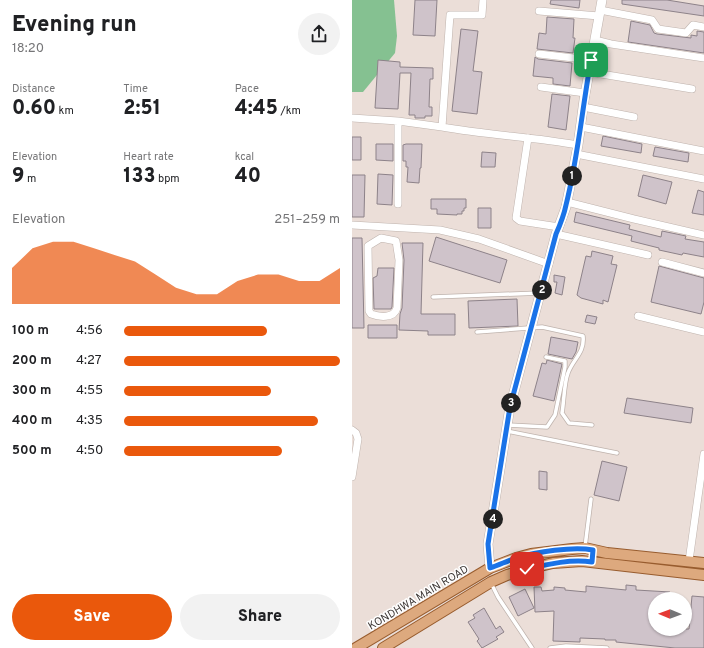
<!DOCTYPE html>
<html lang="en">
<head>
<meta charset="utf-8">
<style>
	:root { --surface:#fff; --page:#f2f2f2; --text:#202124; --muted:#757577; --accent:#ea580c }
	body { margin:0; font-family:Overpass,sans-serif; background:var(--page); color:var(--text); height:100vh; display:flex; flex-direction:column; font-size:15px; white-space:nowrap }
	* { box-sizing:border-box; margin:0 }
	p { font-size:13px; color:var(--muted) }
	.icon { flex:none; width:22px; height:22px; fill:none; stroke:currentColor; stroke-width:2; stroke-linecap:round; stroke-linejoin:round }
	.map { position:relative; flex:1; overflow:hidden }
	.panel { display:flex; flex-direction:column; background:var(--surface); width:352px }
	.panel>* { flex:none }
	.needle { width:26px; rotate:271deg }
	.controls { position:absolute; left:296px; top:592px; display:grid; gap:8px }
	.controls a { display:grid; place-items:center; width:44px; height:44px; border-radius:50%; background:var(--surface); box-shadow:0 1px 3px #0004; font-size:20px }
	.pin { position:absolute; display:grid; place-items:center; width:34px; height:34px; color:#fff; margin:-17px; border-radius:8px; box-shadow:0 2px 6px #0006 }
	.km { position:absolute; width:20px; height:20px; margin:-10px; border-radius:50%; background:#222; color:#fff; font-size:11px; line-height:20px; text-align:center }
	.round { display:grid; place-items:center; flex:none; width:42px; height:42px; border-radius:21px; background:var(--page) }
	.head { display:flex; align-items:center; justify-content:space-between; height:68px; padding:0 12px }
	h1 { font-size:22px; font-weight:800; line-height:30px }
	.figures { display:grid; grid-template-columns:repeat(3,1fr); gap:6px; height:68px; padding:4px 12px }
	.figures div { display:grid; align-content:center }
	.figures b { font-size:20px; font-weight:800 }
	.figures small { font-size:11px; font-weight:400 }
	.figures p { font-size:11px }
	.chart { height:112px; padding:8px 12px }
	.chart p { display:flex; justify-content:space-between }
	.chart svg { width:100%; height:72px; margin-top:4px; fill:var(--accent); opacity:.7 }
	.cta { display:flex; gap:8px; margin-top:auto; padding:8px 12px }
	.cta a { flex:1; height:46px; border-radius:24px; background:var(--accent); color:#fff; font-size:16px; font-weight:800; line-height:46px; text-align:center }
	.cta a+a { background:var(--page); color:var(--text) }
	ul { padding:0 12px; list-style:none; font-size:13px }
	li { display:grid; grid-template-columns:64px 48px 1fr; align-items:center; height:30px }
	li i { height:10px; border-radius:5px; background:var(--accent) }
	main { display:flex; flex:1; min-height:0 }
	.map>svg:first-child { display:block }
	.green { fill:#85c191 }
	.building { fill:#cfc3ca; stroke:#8d8289 }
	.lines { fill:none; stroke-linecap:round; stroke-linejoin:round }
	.lane-casing { stroke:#bfb3ad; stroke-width:5 }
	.street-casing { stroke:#bfb3ad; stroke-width:8 }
	.secondary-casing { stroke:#bfb3ad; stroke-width:10 }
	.primary-casing { stroke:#985c2e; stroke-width:12 }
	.lane { stroke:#fff; stroke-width:3.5 }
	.street { stroke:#fff; stroke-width:7 }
	.secondary { stroke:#fff; stroke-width:9 }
	.primary { stroke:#dda97e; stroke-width:10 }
	.route-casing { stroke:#fff; stroke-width:8 }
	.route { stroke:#1a73e8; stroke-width:5 }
	.labels { text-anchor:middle; stroke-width:3; stroke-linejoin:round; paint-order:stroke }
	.street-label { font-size:11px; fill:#403a38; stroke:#fff }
</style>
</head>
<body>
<main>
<section class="panel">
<div class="head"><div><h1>Evening run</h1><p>18:20</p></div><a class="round"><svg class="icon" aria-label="share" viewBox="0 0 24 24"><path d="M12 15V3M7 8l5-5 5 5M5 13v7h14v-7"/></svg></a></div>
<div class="figures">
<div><p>Distance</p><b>0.60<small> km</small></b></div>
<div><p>Time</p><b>2:51</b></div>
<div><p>Pace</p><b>4:45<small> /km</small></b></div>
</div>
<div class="figures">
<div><p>Elevation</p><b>9<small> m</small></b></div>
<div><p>Heart rate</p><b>133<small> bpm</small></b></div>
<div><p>kcal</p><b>40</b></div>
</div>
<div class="chart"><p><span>Elevation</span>251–259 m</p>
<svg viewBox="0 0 160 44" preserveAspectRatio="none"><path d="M0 44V22L10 10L20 6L30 6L40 10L50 14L60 18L70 26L80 34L90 38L100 38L110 30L120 26L130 26L140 30L150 30L160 22V44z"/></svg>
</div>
<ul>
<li><b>100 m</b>4:56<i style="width:66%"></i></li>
<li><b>200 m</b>4:27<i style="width:100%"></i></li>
<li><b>300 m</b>4:55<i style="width:68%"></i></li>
<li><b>400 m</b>4:35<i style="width:90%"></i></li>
<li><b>500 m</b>4:50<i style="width:73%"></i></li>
</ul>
<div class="cta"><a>Save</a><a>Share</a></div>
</section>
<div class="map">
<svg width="352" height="648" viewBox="0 0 352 648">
	<rect width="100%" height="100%" fill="#ebded8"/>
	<path class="green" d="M0 0H42L45 36 43 53 11 92H0Z"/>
	<path class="building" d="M63 0H85L83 36 61 35Z
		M199 0H228L227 8 198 4Z
		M270 0H315L352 6V16L270 4Z
		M195 17 222 19 221 38H223L221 53 185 49 187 33 194 34Z
		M279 21 298 25 302 33 305 34 339 38V35L345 36V31L352 32V53L276 42Z
		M109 29 126 31 121 71 130 72 125 114 100 111Z
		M183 57 186 59 220 63 218 86 201 84V78L181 76Z
		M26 60 48 62V67L81 68V79H78L77 107H80V116H73V118H63V115H57L59 73H48L46 109 23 108Z
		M200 94 218 96 214 130 196 127Z
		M251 136 290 144 289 153 249 146Z
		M0 137H9V160H0Z
		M24 144H41V161L24 160Z
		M54 144H70L69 168H68L67 183 55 182 56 167H54V161H51V145Z
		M303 147 337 153 336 162 301 156Z
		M130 152 144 153 143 167H129Z
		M26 174 41 175 40 205 25 204Z
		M0 175H13L12 217H0Z
		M291 175 320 182 314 204 286 196Z
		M346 190 352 192V215L340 213Z
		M79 199H114V208H112V211H110V214H105V215L85 214V209H79Z
		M126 208H139V228H126Z
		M224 212 278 225 277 229 309 237 310 231 334 236 333 239 352 242V257L331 253 330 255 307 250V248L279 241 280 236 222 222Z
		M84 237 155 260 148 283 77 261Z
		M0 238H10L12 328H0Z
		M50 243H71L69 314H103V335H76V331L47 330 48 314 50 308 52 260Z
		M240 251 261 256 259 264 265 265 256 302 251 300V304L229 298 225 295 234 256 239 257Z
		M307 266 352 278V302L349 314 299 302Z
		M26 268H42L40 307 39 309H22L21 278 25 276Z
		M202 275 213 277 210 295 203 293 205 282H202Z
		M165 299 166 326 117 328 116 301Z
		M235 315 245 317 243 324 233 322Z
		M16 325H45V338H16Z
		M199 337 226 342 224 352 220 359 196 354Z
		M195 360 210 364 202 401 181 396 190 363 194 364Z
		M275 398 341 408 339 423 272 413Z
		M250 461 275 467 267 501 242 495Z
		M187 471 195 472V490L187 489Z
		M274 585 284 586V590L318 592 317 599H303V629H337L340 596 352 597V648H323L264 642V640H253V639L228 638V642L201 641 202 611 183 612 182 587H189L190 591 202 590V587L213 588V590L234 592V586L274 590Z
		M173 589 182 608 166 616 157 597Z
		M132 608 144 629 148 626 152 632 144 637 146 639 130 648 125 641 127 639 116 622 123 618 121 615Z"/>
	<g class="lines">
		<defs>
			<path id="lane" d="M81 297 188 293
				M125 332 190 327 231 336C233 353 221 359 216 373 212 383 212 402 210 413L217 423 240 425
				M156 425 195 427 203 415 213 367V361L194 357
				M155 431 265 453
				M233 547 239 499
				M139 583 146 597 180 648
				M198 648 214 646 255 648"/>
			<path id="street" d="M131 0 130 15H98L90 127C135 135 181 137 226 145
				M248 10 300 20 306 29 334 33 341 25 352 27
				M187 11 247 16
				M243 40 259 44 352 58
				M187 54 239 60
				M237 72 340 89
				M189 87 233 93
				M231 107 282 117
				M0 118 46 121
				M229 127 352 151
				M176 138 164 218 168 221 207 227
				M224 154 352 179
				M215 202 282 219 352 235
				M46 204V121L90 127
				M0 225 88 230 127 239 197 264
				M204 234 296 255
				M29 238 44 241 47 260 45 308C42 319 27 317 19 314L17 311 16 246Z
				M310 262 352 273
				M286 316 352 332
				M0 430 4 433 6 439 0 477
				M337 561 352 454"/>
			<path id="secondary" d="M138 568 136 544 158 407 204 234 214 207 226 145 232 100 250 0"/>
			<path id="primary" d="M4 648 138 568 164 558 179 554 220 549 233 548 255 553 352 563
				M31 648 139 582 155 575 175 569 201 563 230 561 352 575"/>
		</defs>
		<use href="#lane" class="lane-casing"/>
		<use href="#street" class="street-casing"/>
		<use href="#secondary" class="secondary-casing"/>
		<use href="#primary" class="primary-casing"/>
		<use href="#lane" class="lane"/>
		<use href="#street" class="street"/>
		<use href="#secondary" class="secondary"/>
		<use href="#primary" class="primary"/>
	</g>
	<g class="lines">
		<defs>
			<path id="route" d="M175 569C197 564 218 559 240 562L241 550C221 546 184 552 164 558 155 561 147 565 138 568L136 544 158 407 204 234C208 225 212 215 214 205 226 158 230 109 239 60"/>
		</defs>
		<use href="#route" class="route-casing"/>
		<use href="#route" class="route"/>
	</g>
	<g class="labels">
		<g class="street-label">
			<text transform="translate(66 597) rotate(-31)" y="4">KONDHWA MAIN ROAD</text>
		</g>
	</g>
</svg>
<div class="controls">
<a><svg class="needle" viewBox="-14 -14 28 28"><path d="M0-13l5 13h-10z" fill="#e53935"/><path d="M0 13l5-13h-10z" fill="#757577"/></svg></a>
</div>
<div class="pin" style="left:239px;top:60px;background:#1e9e55"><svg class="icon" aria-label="arrive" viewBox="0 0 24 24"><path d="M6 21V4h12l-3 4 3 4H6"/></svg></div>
<div class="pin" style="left:175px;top:569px;background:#d93025"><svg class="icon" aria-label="check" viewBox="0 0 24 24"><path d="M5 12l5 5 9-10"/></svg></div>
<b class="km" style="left:220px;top:176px">1</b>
<b class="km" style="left:190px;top:290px">2</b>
<b class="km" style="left:159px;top:403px">3</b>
<b class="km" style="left:141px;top:519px">4</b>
</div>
</main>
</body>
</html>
